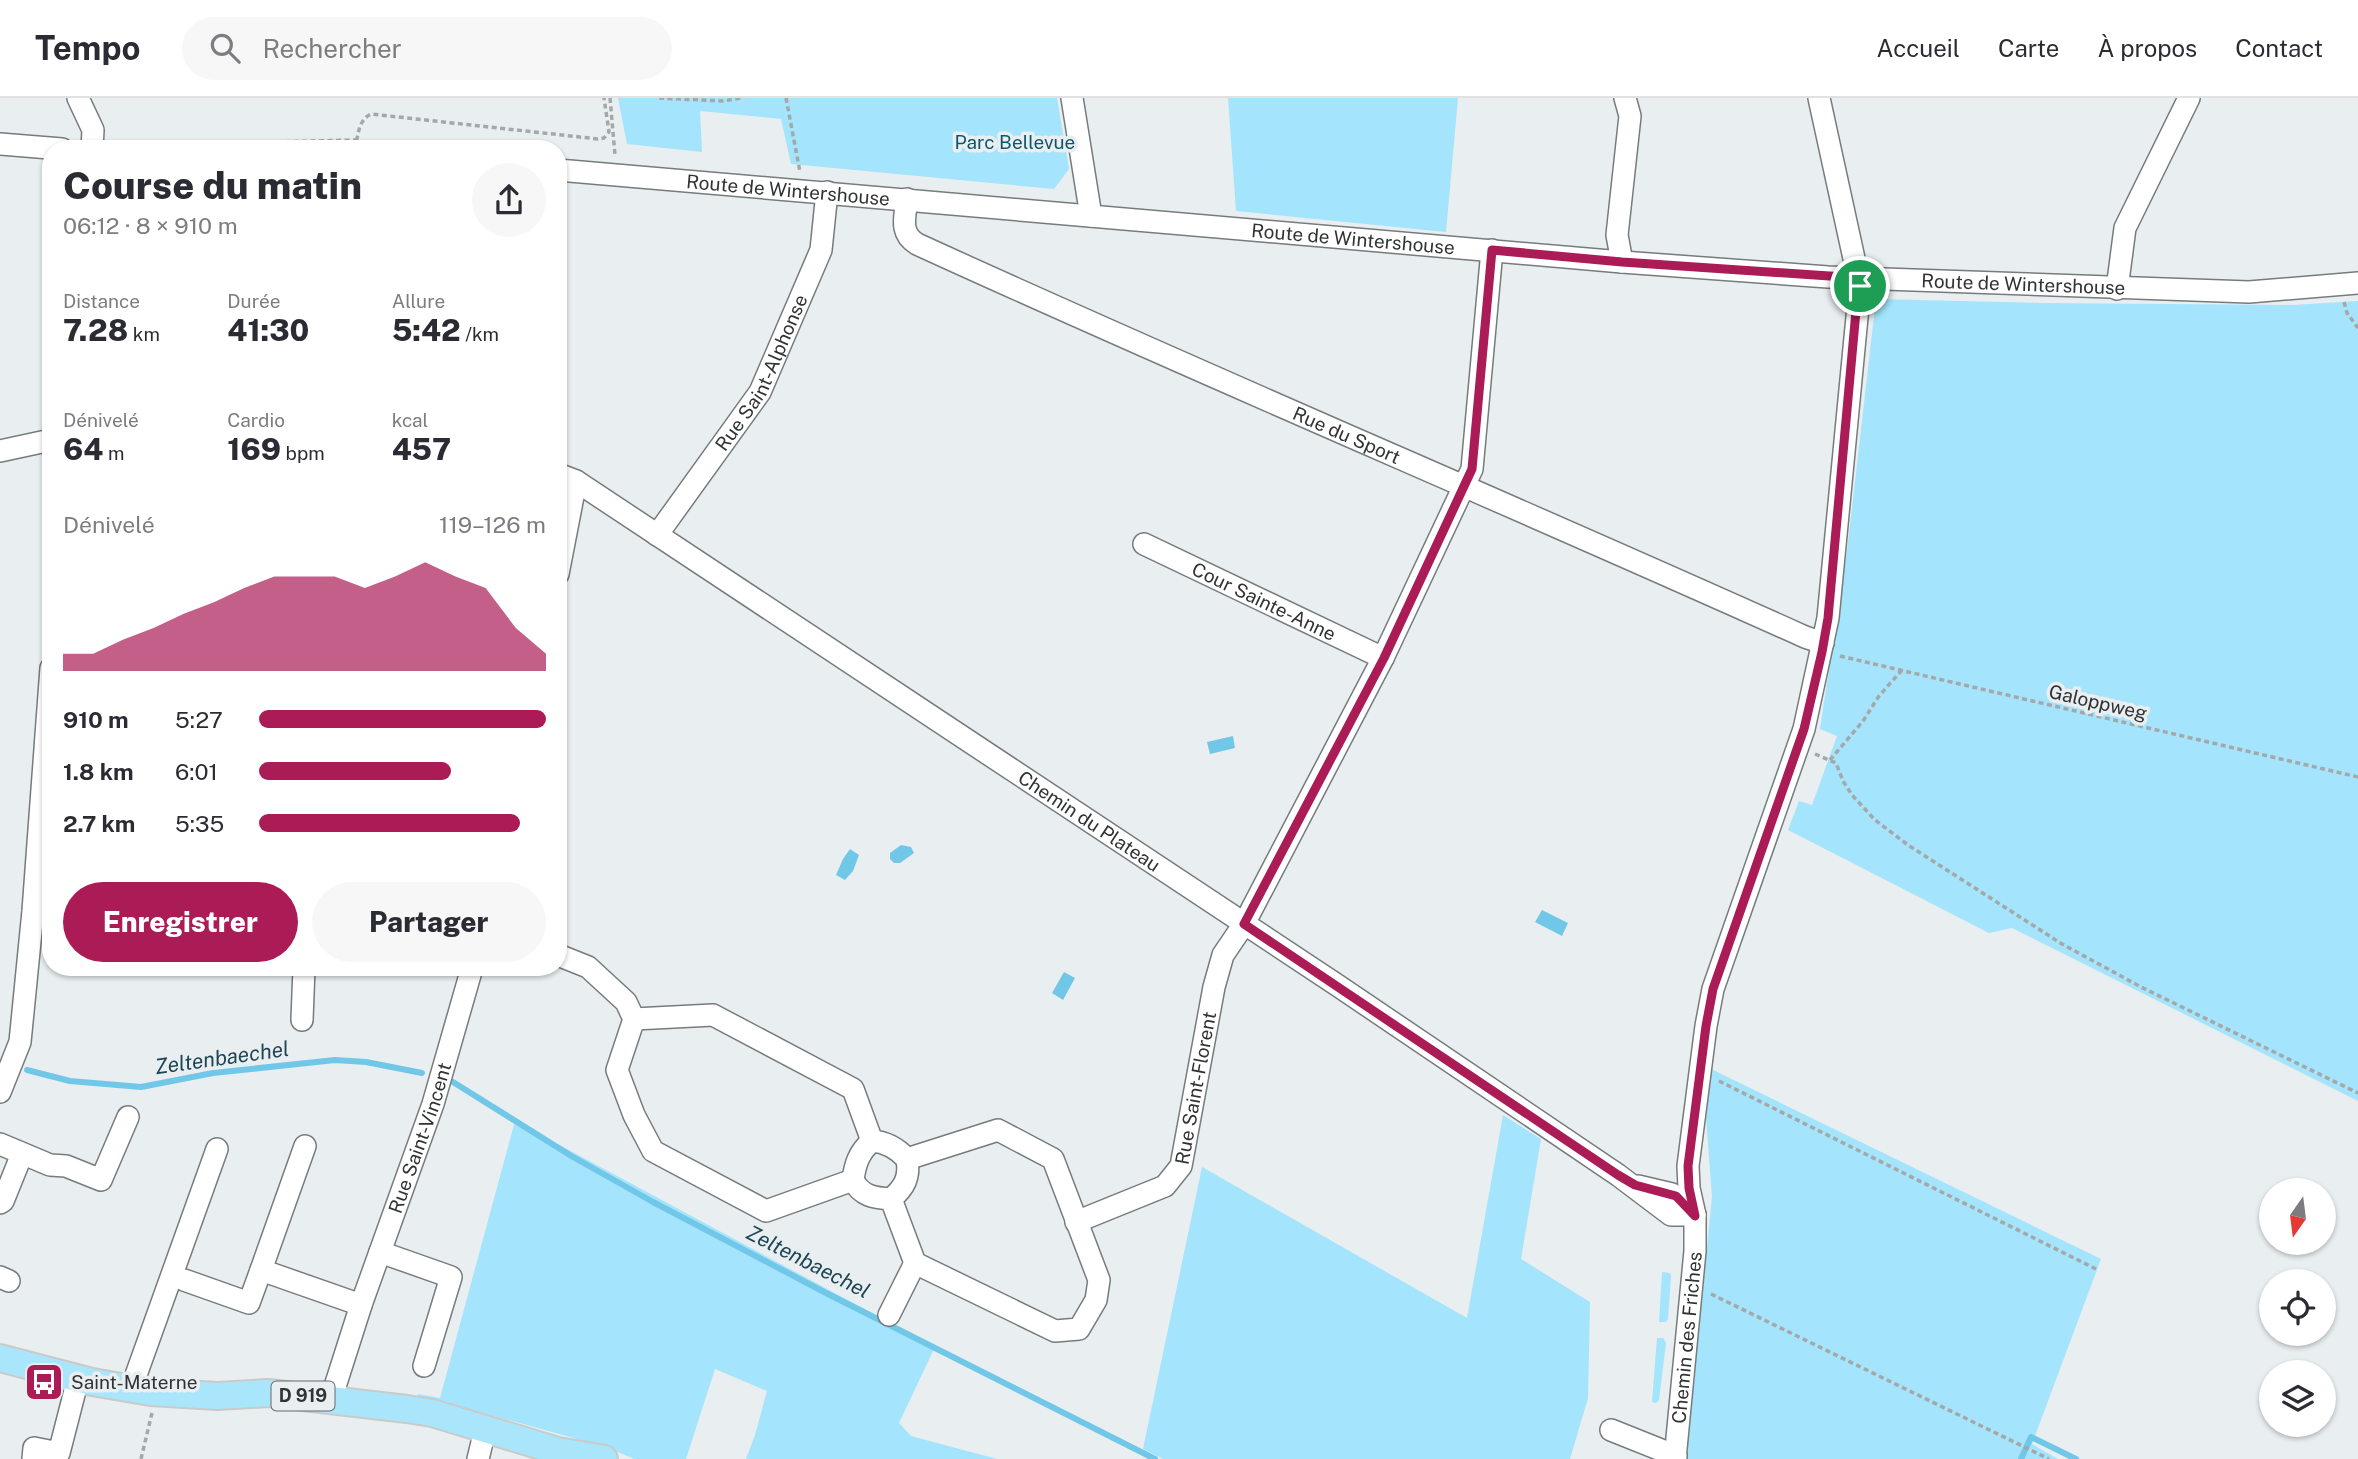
<!DOCTYPE html>
<html lang="fr">
<head>
<meta charset="utf-8">
<style>
	:root { --surface:#fff; --page:#f7f7f7; --text:#2b2b33; --muted:#7c7c81; --line:#e1e1e2; --accent:#ab1c57 }
	body { margin:0; font-family:"Public Sans",sans-serif; background:var(--page); color:var(--text); height:100vh; display:flex; flex-direction:column; font-size:26px; white-space:nowrap }
	* { box-sizing:border-box; margin:0 }
	p { font-size:23px; color:var(--muted) }
	.icon { flex:none; width:38px; height:38px; fill:none; stroke:currentColor; stroke-width:2; stroke-linecap:round; stroke-linejoin:round }
	.map { position:relative; flex:1; overflow:hidden }
	.details { position:absolute; left:42px; top:42px; width:525px; height:836px; display:flex; flex-direction:column; background:var(--surface); border-radius:28px; box-shadow:0 2px 5px #0004 }
	.details>* { flex:none }
	.needle { width:46px; rotate:194deg }
	.buttons { position:absolute; left:2259px; top:1080px; display:grid; gap:14px }
	.buttons a { display:grid; place-items:center; width:77px; height:77px; border-radius:50%; background:var(--surface); box-shadow:0 2px 5px #0004; font-size:35px }
	.pin { position:absolute; display:grid; place-items:center; width:60px; height:60px; color:#fff; margin:-30px; border:4px solid #fff; border-radius:50%; box-shadow:0 2px 7px #0007 }
	.round { display:grid; place-items:center; flex:none; width:74px; height:74px; border-radius:37px; background:var(--page) }
	.head { display:flex; align-items:center; justify-content:space-between; height:119px; padding:0 21px }
	h1 { font-size:38px; font-weight:800; line-height:52px }
	.figures { display:grid; grid-template-columns:repeat(3,1fr); gap:10px; height:119px; padding:7px 21px }
	.figures div { display:grid; align-content:center }
	.figures b { font-size:30px; font-weight:800 }
	.figures small { font-size:19px; font-weight:400 }
	.figures p { font-size:19px }
	.chart { height:196px; padding:14px 21px }
	.chart p { display:flex; justify-content:space-between }
	.chart svg { width:100%; height:126px; margin-top:7px; fill:var(--accent); opacity:.7 }
	.cta { display:flex; gap:14px; margin-top:auto; padding:14px 21px }
	.cta a { flex:1; height:80px; border-radius:42px; background:var(--accent); color:#fff; font-size:28px; font-weight:800; line-height:80px; text-align:center }
	.cta a+a { background:var(--page); color:var(--text) }
	ul { padding:0 21px; list-style:none; font-size:23px }
	li { display:grid; grid-template-columns:112px 84px 1fr; align-items:center; height:52px }
	li i { height:18px; border-radius:9px; background:var(--accent) }
	header { display:flex; align-items:center; gap:42px; box-sizing:border-box; height:98px; padding:0 35px; background:var(--surface); border-bottom:2px solid var(--line) }
	header strong { font-size:33px }
	nav { display:flex; gap:38px; margin-inline-start:auto; font-size:24px }
	.search { width:490px; height:63px; background:var(--page); display:flex; align-items:center; gap:18px; box-sizing:border-box; padding:0 24px; border-radius:38px; color:var(--muted); font-size:26px }
	.map>svg:first-child { display:block }
	.green { fill:#a4e4fc }
	.water { fill:#71c7e7 }
	.lines { fill:none; stroke-linecap:round; stroke-linejoin:round }
	.stream { stroke:#71c7e7; stroke-width:6 }
	.minor-casing { stroke:#767b7d; stroke-width:24 }
	.major-casing { stroke:#c9caca; stroke-width:30 }
	.path { stroke:#a4a8a9; stroke-width:3.5; stroke-dasharray:5 3.5; stroke-linecap:butt }
	.minor { stroke:#fff; stroke-width:21 }
	.major { stroke:#aae6fb; stroke-width:26 }
	.route-casing { stroke:#fff; stroke-width:14 }
	.route { stroke:#ab1c57; stroke-width:9 }
	.labels { text-anchor:middle; stroke-width:7; stroke-linejoin:round; paint-order:stroke }
	.shield { fill:#e9eef0; stroke:#686a6c; stroke-width:2 }
	.shield-label { font-size:18px; font-weight:bold; fill:#303233 }
	.park-label { font-size:19px; fill:#0e566c; stroke:#e9eef0 }
	.street-label { font-size:19px; fill:#303233; stroke:#e9eef0 }
	.poi-label { font-size:19px; fill:#303233; stroke:#e9eef0; text-anchor:start }
	.water-label { font-size:21px; font-style:italic; fill:#1e4553; stroke:#e9eef0 }
</style>
</head>
<body>
<header>
<strong>Tempo</strong>
<div class="search"><svg class="icon" aria-label="search" viewBox="0 0 24 24"><circle cx="10" cy="10" r="6"/><path d="M15 15l6 6"/></svg>Rechercher</div>
<nav><a>Accueil</a><a>Carte</a><a>À propos</a><a>Contact</a></nav>
</header>
<div class="map">
<svg width="2358" height="1361" viewBox="0 0 2358 1361">
	<rect width="100%" height="100%" fill="#e9eef0"/>
	<path class="green" d="M618 0H1057L1069 71 1054 91 791 66 781 21 700 13 702 54 627 46Z
		M1228 0H1458L1446 134 1236 113Z
		M1876 201 2041 205 2293 207 2358 203V1003L2012 830 1989 835 1788 732 1799 703 1812 707 1837 638 1820 631 1847 453Z
		M1711 971 2101 1161 2032 1346 2058 1361H1686L1712 1099 1706 1020Z
		M1503 1017 1541 1041 1521 1161 1590 1204 1588 1300 1570 1361H1163L1143 1351 1202 1069 1467 1220Z
		M515 1023 935 1249 899 1325 911 1338 997 1361H746L755 1337 767 1293 715 1271 686 1361H634L609 1350 469 1311 417 1302 418 1296 440 1300Z
		M1662 1174 1670 1175 1671 1178 1668 1221 1666 1224H1659Z
		M1657 1240H1663L1666 1245 1659 1302 1656 1305 1652 1304Z"/>
	<path class="water" d="M1233 638 1235 650 1210 656 1207 644Z
		M901 747 911 749 914 755 900 765H894L890 761V755Z
		M850 751 859 757 853 773 845 782 836 777 843 761Z
		M1542 812 1568 825 1562 838 1535 824Z
		M1064 874 1075 880 1063 902 1052 895Z"/>
	<g class="lines">
		<path class="stream" d="M27 972 70 983 141 989 213 975 335 962 366 964 422 975
			M453 984 573 1059 653 1104 826 1195 1155 1361
			M2021 1361 2031 1339 2076 1361"/>
		<defs>
			<g id="minor">
				<path d="M78 0 93 32 92 51"/>
				<path d="M1072 0 1091 118"/>
				<path d="M0 46 62 51"/>
				<path id="s1" d="M558 72 1622 164 1828 179 2249 194 2358 185"/>
				<path id="s2" d="M907 101C905 119 899 135 917 146 1212 281 1510 406 1805 539L1823 545"/>
				<path d="M1622 164 1617 137 1630 18 1625 0"/>
				<path d="M2117 191 2125 130 2189 0"/>
				<path d="M0 353 51 342"/>
				<path id="s3" d="M558 376 576 383 1337 887 1618 1077 1671 1117H1695"/>
				<path id="s4" d="M657 437 760 294 821 152 827 94"/>
				<path id="s5" d="M1144 446 1383 560"/>
				<path d="M558 476 576 383"/>
				<path d="M558 857 588 869 626 904 634 921 617 972 634 1017 653 1053 766 1113 853 1082C861 1098 874 1100 891 1101L915 1165 1055 1233 1079 1231 1096 1202 1099 1182 1053 1061 998 1032 907 1061C897 1050 886 1044 872 1043L853 991 713 917 634 921"/>
				<path d="M302 922 304 870"/>
				<path d="M0 994 20 944 33 813 51 570"/>
				<path d="M0 1046 50 1067 66 1068 101 1082 128 1019"/>
				<path d="M305 1048 261 1172 361 1207"/>
				<path d="M853 1082C855 1066 859 1054 872 1043"/>
				<path d="M1638 1088 1672 1096 1695 1117"/>
				<path d="M891 1101C905 1089 910 1079 907 1061"/>
				<path d="M0 1105 3 1103 22 1056"/>
				<path id="s6" d="M1076 1124 1165 1088 1181 1068 1214 889 1223 857 1244 826 1383 560 1472 371 1492 152"/>
				<path d="M380 1154 451 1179 424 1268"/>
				<path d="M0 1179 9 1183"/>
				<path d="M184 1182 249 1205 261 1172"/>
				<path d="M889 1217 915 1165"/>
				<path d="M131 1291 217 1051"/>
				<path id="s7" d="M331 1301 361 1207 433 1006 472 870"/>
				<path d="M1611 1332 1676 1358"/>
				<path d="M33 1361 34 1350 59 1355 78 1281"/>
				<path d="M478 1361 485 1332"/>
				<path id="s8" d="M1675 1361 1695 1153V1117L1689 1090 1688 1068 1706 928 1713 891 1804 631 1828 520 1860 188 1819 0"/>
			</g>
			<path id="major" d="M0 1260 92 1284 151 1294 217 1298 269 1295 407 1311 432 1315 558 1353 604 1361"/>
		</defs>
		<use href="#minor" class="minor-casing"/>
		<use href="#major" class="major-casing"/>
		<path class="path" d="M610 0 615 57
			M659 0 723 3 741 0
			M786 0 800 74
			M265 51V46L270 44 357 42
			M355 51C358 38 358 22 371 16L598 41 604 40 609 34 604 0
			M2344 204 2347 215 2358 230
			M1840 558 2358 679
			M1815 656 1836 665 1843 683 1852 697 1875 722 1908 747 2062 846 2141 889 2358 995
			M1830 662 1863 623 1879 598 1902 572
			M1719 983 2096 1171
			M1711 1196 2049 1361
			M141 1361 152 1315"/>
		<use href="#minor" class="minor"/>
		<use href="#major" class="major"/>
	</g>
	<g class="lines">
		<defs>
			<path id="route" d="M1492 152 1622 164 1859 180 1828 520 1822 554 1804 631 1713 891 1706 928 1688 1068 1689 1090 1695 1118 1676 1098 1635 1087 1618 1077 1244 826 1384 560 1472 371Z"/>
		</defs>
		<use href="#route" class="route-casing"/>
		<use href="#route" class="route"/>
	</g>
	<defs>
		<symbol id="bus-square" viewBox="-11 -11 22 22"><rect x="-9" y="-9" width="18" height="18" rx="4" fill="#ab1c57" stroke="#e9eef0"/><path d="M-5-6H5V4H4V6H2V4H-2V6H-4V4H-5ZM-3.5-4V0h7V-4ZM-3.5 1.2v1.5H-2V1.2ZM2 1.2v1.5H3.5V1.2Z" fill="#fff"/></symbol>
	</defs>
	<g fill-rule="evenodd">
		<use href="#bus-square" x="22" y="1262" width="44" height="44"/>
	</g>
	<g class="labels">
		<rect class="shield" x="271.5" y="1283.5" width="63" height="29" rx="5"/>
		<g class="shield-label">
			<text x="303" y="1304">D 919</text>
		</g>
		<g class="park-label">
			<text x="1015" y="51">Parc Bellevue</text>
		</g>
		<g class="street-label">
			<text dy="7" stroke="none"><textPath href="#s1" startOffset="231">Route de Wintershouse</textPath></text>
			<text dy="7" stroke="none"><textPath href="#s1" startOffset="798">Route de Wintershouse</textPath></text>
			<text dy="7" stroke="none"><textPath href="#s1" startOffset="1470">Route de Wintershouse</textPath></text>
			<text dy="7" stroke="none"><textPath href="#s4" startOffset="194">Rue Saint-Alphonse</textPath></text>
			<text dy="7" stroke="none"><textPath href="#s2" startOffset="520">Rue du Sport</textPath></text>
			<text dy="7" stroke="none"><textPath href="#s5" startOffset="133">Cour Sainte-Anne</textPath></text>
			<text transform="translate(2098 604) rotate(13)" y="7">Galoppweg</text>
			<text dy="7" stroke="none"><textPath href="#s3" startOffset="635">Chemin du Plateau</textPath></text>
			<text dy="7" stroke="none"><textPath href="#s6" startOffset="201">Rue Saint-Florent</textPath></text>
			<text dy="7" stroke="none"><textPath href="#s7" startOffset="276">Rue Saint-Vincent</textPath></text>
			<text dy="7" stroke="none"><textPath href="#s8" startOffset="122">Chemin des Friches</textPath></text>
		</g>
		<g class="poi-label">
			<text x="71" y="1291">Saint-Materne</text>
		</g>
		<g class="water-label">
			<text transform="translate(222 960) rotate(-8)" y="7">Zeltenbaechel</text>
			<text transform="translate(808 1164) rotate(27)" y="7">Zeltenbaechel</text>
		</g>
	</g>
</svg>
<div class="buttons">
<a><svg class="needle" viewBox="-14 -14 28 28"><path d="M0-13l5 13h-10z" fill="#e53935"/><path d="M0 13l5-13h-10z" fill="#7c7c81"/></svg></a>
<a><svg class="icon" aria-label="locate" viewBox="0 0 24 24"><circle cx="12" cy="12" r="6"/><path d="M12 2v4M12 18v4M2 12h4M18 12h4"/></svg></a>
<a><svg class="icon" aria-label="layers" viewBox="0 0 24 24"><path d="M12 4l9 5-9 5-9-5zM3 14l9 5 9-5"/></svg></a>
</div>
<div class="pin" style="left:1860px;top:188px;background:#1e9e55"><svg class="icon" aria-label="arrive" viewBox="0 0 24 24"><path d="M6 21V4h12l-3 4 3 4H6"/></svg></div>
<section class="details">
<div class="head"><div><h1>Course du matin</h1><p>06:12 · 8 × 910 m</p></div><a class="round"><svg class="icon" aria-label="share" viewBox="0 0 24 24"><path d="M12 15V3M7 8l5-5 5 5M5 13v7h14v-7"/></svg></a></div>
<div class="figures">
<div><p>Distance</p><b>7.28<small> km</small></b></div>
<div><p>Durée</p><b>41:30</b></div>
<div><p>Allure</p><b>5:42<small> /km</small></b></div>
</div>
<div class="figures">
<div><p>Dénivelé</p><b>64<small> m</small></b></div>
<div><p>Cardio</p><b>169<small> bpm</small></b></div>
<div><p>kcal</p><b>457</b></div>
</div>
<div class="chart"><p><span>Dénivelé</span>119–126 m</p>
<svg viewBox="0 0 160 44" preserveAspectRatio="none"><path d="M0 44V38L10 38L20 33L30 29L40 24L50 20L60 15L70 11L80 11L90 11L100 15L110 11L120 6L130 11L140 15L150 29L160 38V44z"/></svg>
</div>
<ul>
<li><b>910 m</b>5:27<i style="width:100%"></i></li>
<li><b>1.8 km</b>6:01<i style="width:67%"></i></li>
<li><b>2.7 km</b>5:35<i style="width:91%"></i></li>
</ul>
<div class="cta"><a>Enregistrer</a><a>Partager</a></div>
</section>
</div>
</body>
</html>
